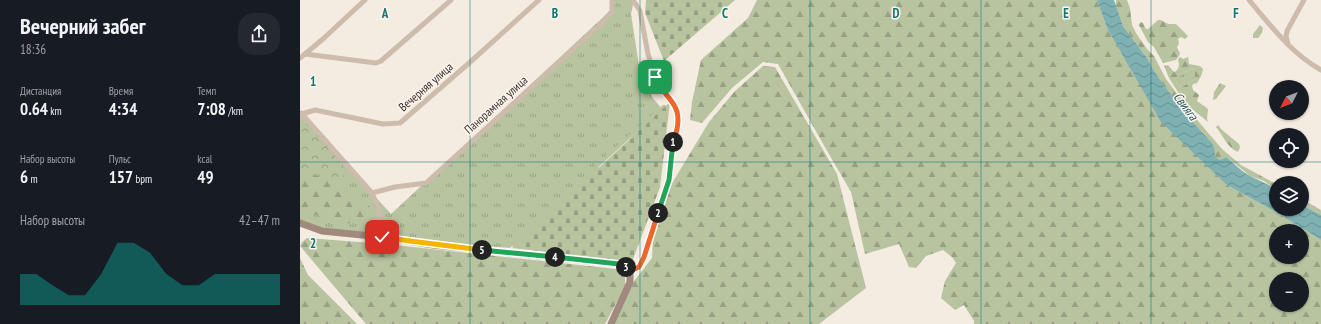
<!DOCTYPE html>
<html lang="ru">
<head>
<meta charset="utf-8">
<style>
	:root { --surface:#171b24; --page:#242831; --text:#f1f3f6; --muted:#9ea1a6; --accent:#0f766e }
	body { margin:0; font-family:"PT Sans Narrow",sans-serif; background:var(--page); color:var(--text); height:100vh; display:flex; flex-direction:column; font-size:15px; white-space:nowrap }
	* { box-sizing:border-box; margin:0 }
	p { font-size:13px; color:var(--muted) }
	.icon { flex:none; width:22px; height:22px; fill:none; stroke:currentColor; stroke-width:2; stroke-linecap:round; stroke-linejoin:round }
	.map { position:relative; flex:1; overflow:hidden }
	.drawer { display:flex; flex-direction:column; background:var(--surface); width:300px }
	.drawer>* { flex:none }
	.needle { width:26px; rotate:228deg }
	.tools { position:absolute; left:969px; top:80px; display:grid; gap:8px }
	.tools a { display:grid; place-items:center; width:40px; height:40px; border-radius:50%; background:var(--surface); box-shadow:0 1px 3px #0004; font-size:20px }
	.pin { position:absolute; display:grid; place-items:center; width:34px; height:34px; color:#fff; margin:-17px; border-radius:8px; box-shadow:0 2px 6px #0006 }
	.km { position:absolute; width:20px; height:20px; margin:-10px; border-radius:50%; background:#222; color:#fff; font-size:11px; line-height:20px; text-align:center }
	.round { display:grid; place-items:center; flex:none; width:42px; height:42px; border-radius:16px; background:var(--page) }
	.overview { display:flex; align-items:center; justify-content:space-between; height:68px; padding:0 20px }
	h1 { font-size:22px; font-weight:700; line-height:30px }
	.figures { display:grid; grid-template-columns:repeat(3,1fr); gap:6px; height:68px; padding:4px 20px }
	.figures div { display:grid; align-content:center }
	.figures b { font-size:17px; font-weight:700 }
	.figures small { font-size:11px; font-weight:400 }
	.figures p { font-size:11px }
	.chart { height:112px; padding:8px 20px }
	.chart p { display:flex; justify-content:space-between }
	.chart svg { width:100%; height:72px; margin-top:4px; fill:var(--accent); opacity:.7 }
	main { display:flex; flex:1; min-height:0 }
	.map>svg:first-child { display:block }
	.grass { fill:url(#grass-tufts) }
	.forest { fill:url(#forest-firs); fill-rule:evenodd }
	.cemetery { fill:url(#cemetery-stones) }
	.park { fill:url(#park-crowns) }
	.water { fill:url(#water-waves) }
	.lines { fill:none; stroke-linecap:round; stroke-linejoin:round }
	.street { stroke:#cdbbac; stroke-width:5 }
	.secondary { stroke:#a18a7d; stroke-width:7 }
	.split-1-casing { stroke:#fff; stroke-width:8 }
	.split-2-casing { stroke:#fff; stroke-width:8 }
	.split-3-casing { stroke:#fff; stroke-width:8 }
	.split-4-casing { stroke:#fff; stroke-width:8 }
	.split-5-casing { stroke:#fff; stroke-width:8 }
	.split-6-casing { stroke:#fff; stroke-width:8 }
	.split-7-casing { stroke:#fff; stroke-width:8 }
	.split-1 { stroke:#f0652b; stroke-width:5 }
	.split-2 { stroke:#22a559; stroke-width:5 }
	.split-3 { stroke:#f0652b; stroke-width:5 }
	.split-4 { stroke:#22a559; stroke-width:5 }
	.split-5 { stroke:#22a559; stroke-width:5 }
	.split-6 { stroke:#f5b400; stroke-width:5 }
	.split-7 { stroke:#f5b400; stroke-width:5 }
	.grid { fill:none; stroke:#0f766e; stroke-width:1; stroke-opacity:0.55 }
	.labels { text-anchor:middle; stroke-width:3; stroke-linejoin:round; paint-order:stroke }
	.street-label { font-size:12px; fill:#3b302b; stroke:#fbf5ee }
	.water-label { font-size:13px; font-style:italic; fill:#1f5a5e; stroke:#fbf5ee }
	.grid-label { font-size:13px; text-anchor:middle; font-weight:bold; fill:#0f766e; stroke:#fbf5ee; stroke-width:3; stroke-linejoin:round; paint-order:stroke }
</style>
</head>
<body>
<main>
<section class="drawer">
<div class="overview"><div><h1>Вечерний забег</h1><p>18:36</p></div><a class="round"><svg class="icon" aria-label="share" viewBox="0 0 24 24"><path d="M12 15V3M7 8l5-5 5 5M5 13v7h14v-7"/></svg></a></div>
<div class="figures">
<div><p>Дистанция</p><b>0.64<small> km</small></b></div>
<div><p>Время</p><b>4:34</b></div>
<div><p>Темп</p><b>7:08<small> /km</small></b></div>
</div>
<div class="figures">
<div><p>Набор высоты</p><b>6<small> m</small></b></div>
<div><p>Пульс</p><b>157<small> bpm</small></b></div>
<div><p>kcal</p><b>49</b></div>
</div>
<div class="chart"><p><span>Набор высоты</span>42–47 m</p>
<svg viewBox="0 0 160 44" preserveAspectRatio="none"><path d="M0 44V25L10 25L20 32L30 38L40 38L50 25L60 6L70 6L80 12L90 25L100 32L110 32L120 25L130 25L140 25L150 25L160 25V44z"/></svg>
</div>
</section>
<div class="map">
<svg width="1021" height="324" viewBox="0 0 1021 324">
	<defs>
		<pattern id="grass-tufts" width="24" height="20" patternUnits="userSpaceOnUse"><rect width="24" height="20" fill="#b8c4a0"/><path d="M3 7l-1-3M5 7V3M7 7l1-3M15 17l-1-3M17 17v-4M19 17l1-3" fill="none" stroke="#97a083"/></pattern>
		<pattern id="forest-firs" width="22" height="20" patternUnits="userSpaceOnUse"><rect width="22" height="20" fill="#b8c4a0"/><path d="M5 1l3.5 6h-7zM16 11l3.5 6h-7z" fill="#97a083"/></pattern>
		<pattern id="cemetery-stones" width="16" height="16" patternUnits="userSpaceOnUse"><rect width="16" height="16" fill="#b8c4a0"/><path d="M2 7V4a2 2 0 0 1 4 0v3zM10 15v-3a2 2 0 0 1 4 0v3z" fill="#97a083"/></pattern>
		<pattern id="park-crowns" width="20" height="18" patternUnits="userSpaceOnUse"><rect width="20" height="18" fill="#b8c4a0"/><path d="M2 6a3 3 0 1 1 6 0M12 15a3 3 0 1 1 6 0" fill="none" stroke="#97a083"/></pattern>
		<pattern id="water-waves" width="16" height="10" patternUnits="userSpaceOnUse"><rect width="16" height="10" fill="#7fb0b2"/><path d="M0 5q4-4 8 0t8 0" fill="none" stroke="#699091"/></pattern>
	</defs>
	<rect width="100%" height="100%" fill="#f4ebe1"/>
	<path class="grass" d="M313 0H334L331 14 340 72 352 97 362 109 210 248 148 243 93 235 23 229 0 220V114L91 214 313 8Z
		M890 69 895 70V79L882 87 879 86 876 82V78Z
		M920 83 926 86 916 99 913 100 914 92Z"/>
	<path class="forest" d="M457 0H797L807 28 927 185 974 211 1021 240V324H674V321L664 305 655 310 641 298 645 281 656 263 652 257 643 250 626 256 616 268 609 267 599 244 565 254 551 192 526 149 478 64 463 62 432 88 402 123 390 120 392 102 401 60 448 18ZM976 231H1002V257H976ZM976 279H1002V305H976Z
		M816 0H827L830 8 832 25 836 33 847 49 854 56 866 79 887 107 894 113 898 121 922 149 941 165 976 184V190L964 181 950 176 927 157 919 160 914 155V147L912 143 892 121 869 92 857 76 847 58 823 26 816 7Z
		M858 20H861L868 24H876L888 36 885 39 881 37 878 39 879 44 877 47 880 54 876 60 863 63 854 47 848 42 839 25 841 22 843 23 846 29H848Z
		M960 25 963 28 962 32 958 38H953V34C956 31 958 27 960 25Z
		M880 57 883 59 888 57 889 64 900 66 903 69C902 75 900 78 897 83L893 84 892 86 893 90 899 95 897 101 908 109 907 119 908 122 885 103 869 78 864 66 868 65 873 71 875 72C880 68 879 65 878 59ZM890 69 895 70V79L882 87 879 86 876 82V78Z
		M463 66 475 67 537 174 566 288 519 324H313L331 285 352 258 353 237 371 185 409 122 435 91Z
		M363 105H365L368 108 336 138 330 137 298 167 301 170 216 247 212 246V243C262 197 311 149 363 105Z
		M918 125 922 130 939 144 940 147 938 152C927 148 923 135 916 127Z
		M1 172 35 180 47 189 48 201C58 205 72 200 74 215 52 233 22 218 0 207V173Z
		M1002 199 1021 210V215L1002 205Z
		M7 238 85 244 316 269 325 277V287L305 324H66L0 246 2 242Z
		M0 258 8 275 57 324H0Z"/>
	<path class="cemetery" d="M346 0H435L364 61 345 13Z
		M370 102 360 187 332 262 212 248Z"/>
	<path class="park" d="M0 117 48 171 40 179 0 171Z"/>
	<path class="water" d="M797 0H814L823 26 847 58 856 74 869 92 892 121 912 143 914 147 915 155 919 160 927 157C934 164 941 171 950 176 959 181 967 183 976 190V209H1002V205L1021 215V240L974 211 927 185 861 122 807 28Z"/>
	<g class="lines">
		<path class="street" d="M949 0C972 27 990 52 1021 70
			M988 44 986 37 987 31 1004 0
			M5 54 76 63 81 61 151 0
			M0 58 23 39 65 0
			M1 113 72 193 79 210 82 237
			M2 114 15 110 83 124 100 123 168 64 239 0
			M72 193 95 187 126 183 303 22 312 11V0
			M330 271 339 267 344 257 369 180 373 144 375 136 377 117 375 106 363 92 356 80 348 54 340 11 333 0"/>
		<path class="secondary" d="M0 223 22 231 82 237 133 245 319 264 325 265 330 271V282L311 324"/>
	</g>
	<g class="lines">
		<defs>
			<path id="split-1" d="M355 77C359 88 368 95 374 105 381 116 377 132 373 142"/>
			<path id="split-2" d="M358 213 369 180 373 142"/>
			<path id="split-3" d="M326 267 330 271 339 267 344 257 358 213"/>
			<path id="split-4" d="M255 257 319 264 326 267"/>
			<path id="split-5" d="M182 250 255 257"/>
			<path id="split-6" d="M110 241 182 250"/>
			<path id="split-7" d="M82 237 110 241"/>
		</defs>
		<use href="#split-1" class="split-1-casing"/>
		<use href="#split-2" class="split-2-casing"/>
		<use href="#split-3" class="split-3-casing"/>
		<use href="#split-4" class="split-4-casing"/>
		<use href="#split-5" class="split-5-casing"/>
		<use href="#split-6" class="split-6-casing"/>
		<use href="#split-7" class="split-7-casing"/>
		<use href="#split-1" class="split-1"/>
		<use href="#split-2" class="split-2"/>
		<use href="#split-3" class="split-3"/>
		<use href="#split-4" class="split-4"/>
		<use href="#split-5" class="split-5"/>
		<use href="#split-6" class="split-6"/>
		<use href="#split-7" class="split-7"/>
	</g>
	<path class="grid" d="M170 0V324M340 0V324M510 0V324M681 0V324M851 0V324M0 162H1021"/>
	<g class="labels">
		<g class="street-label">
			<text transform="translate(126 87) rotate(-41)" y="4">Вечерняя улица</text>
			<text transform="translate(196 105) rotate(-42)" y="4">Панорамная улица</text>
		</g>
		<g class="water-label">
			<text transform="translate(886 106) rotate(53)" y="5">Свияга</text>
		</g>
	</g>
	<g class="grid-label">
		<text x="85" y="18">A</text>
		<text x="255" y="18">B</text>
		<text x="425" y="18">C</text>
		<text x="596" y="18">D</text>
		<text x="766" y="18">E</text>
		<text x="936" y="18">F</text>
		<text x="13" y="86">1</text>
		<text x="13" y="248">2</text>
	</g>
</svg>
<div class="tools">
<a><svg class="needle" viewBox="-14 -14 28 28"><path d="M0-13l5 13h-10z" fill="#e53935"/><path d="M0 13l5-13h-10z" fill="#9ea1a6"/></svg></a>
<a><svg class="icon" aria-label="locate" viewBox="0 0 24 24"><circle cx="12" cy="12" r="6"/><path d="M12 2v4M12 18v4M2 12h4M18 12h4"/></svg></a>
<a><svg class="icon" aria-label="layers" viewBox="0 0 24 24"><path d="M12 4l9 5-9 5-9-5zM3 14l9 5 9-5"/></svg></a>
<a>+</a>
<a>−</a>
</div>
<div class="pin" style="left:355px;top:77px;background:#1e9e55"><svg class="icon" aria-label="arrive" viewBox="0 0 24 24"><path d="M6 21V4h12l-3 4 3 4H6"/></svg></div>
<div class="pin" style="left:82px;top:237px;background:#d93025"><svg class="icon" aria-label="check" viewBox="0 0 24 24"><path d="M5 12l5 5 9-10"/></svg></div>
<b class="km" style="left:373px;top:142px">1</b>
<b class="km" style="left:358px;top:213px">2</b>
<b class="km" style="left:326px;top:267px">3</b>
<b class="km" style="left:255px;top:257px">4</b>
<b class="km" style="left:182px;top:250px">5</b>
</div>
</main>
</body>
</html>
